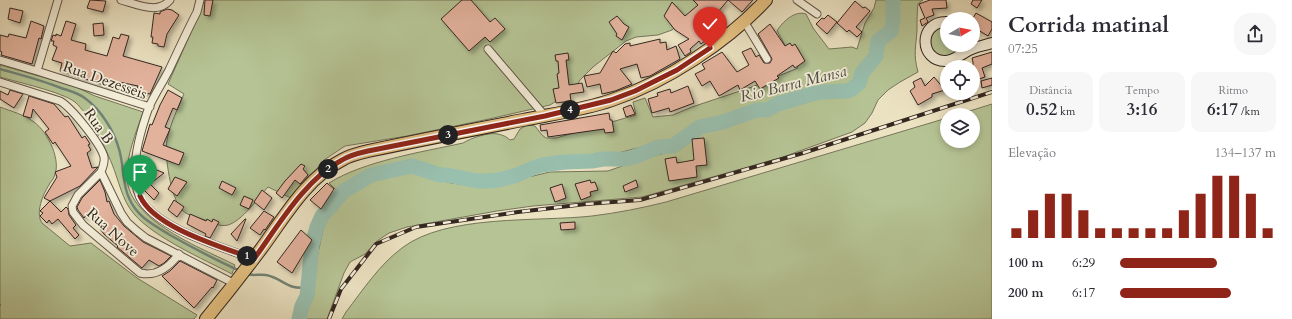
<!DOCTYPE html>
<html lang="pt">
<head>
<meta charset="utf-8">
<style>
	:root { --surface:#fff; --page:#f7f7f7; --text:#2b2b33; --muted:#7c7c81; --accent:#8f2418 }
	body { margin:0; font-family:Cardo,serif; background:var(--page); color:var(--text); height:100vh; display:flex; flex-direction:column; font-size:15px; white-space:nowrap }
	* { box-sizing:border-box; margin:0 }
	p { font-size:13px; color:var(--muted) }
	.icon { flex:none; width:22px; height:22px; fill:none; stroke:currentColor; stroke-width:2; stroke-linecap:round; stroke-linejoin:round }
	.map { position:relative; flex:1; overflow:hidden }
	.drawer { display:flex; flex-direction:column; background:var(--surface); width:300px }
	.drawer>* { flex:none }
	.needle { width:26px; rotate:81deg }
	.tools { position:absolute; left:940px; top:12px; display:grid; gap:8px }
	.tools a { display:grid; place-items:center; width:40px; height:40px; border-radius:50%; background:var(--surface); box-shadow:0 2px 6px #0003; font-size:20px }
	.pin { position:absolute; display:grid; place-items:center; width:34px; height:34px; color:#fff; margin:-41px -17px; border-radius:50% 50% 50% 0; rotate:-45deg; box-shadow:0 0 4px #0007 }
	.pin .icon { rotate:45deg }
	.km { position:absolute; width:20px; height:20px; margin:-10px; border-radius:50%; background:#222; color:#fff; font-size:11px; line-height:20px; text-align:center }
	.round { display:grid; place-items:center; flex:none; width:42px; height:42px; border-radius:16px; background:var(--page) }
	.headline { display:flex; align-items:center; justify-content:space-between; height:68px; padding:0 16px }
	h1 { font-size:22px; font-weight:700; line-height:30px }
	.stats { display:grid; grid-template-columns:repeat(3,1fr); gap:6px; height:68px; padding:4px 16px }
	.stats div { display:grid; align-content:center; border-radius:10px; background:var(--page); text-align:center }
	.stats b { font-size:17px; font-weight:700 }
	.stats small { font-size:11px; font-weight:400 }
	.stats p { font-size:11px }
	.chart { height:112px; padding:8px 16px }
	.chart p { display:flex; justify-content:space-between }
	.chart svg { width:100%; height:72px; margin-top:4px; stroke:var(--accent); stroke-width:6 }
	ul { padding:0 16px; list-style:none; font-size:13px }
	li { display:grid; grid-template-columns:64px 48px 1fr; align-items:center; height:30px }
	li i { height:10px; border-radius:5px; background:var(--accent) }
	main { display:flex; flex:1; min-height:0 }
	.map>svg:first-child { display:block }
	.green { fill:#b6c495; stroke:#75765a }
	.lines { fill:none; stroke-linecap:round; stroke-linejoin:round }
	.stream { stroke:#718275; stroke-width:2.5 }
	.river { stroke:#99bfae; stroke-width:15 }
	.building { fill:#e2b29c; stroke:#342720; filter:url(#shadow) }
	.street-casing { stroke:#625649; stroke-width:9 }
	.secondary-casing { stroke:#342720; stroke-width:12 }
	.primary-casing { stroke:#342720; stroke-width:14 }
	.street { stroke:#f3edd8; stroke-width:7 }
	.secondary { stroke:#f3edd8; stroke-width:10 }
	.primary { stroke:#e6c282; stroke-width:12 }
	.rail-casing { stroke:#342720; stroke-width:4 }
	.rail { stroke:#f3edd8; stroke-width:2.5; stroke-dasharray:8; stroke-linecap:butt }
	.route-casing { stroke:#fff; stroke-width:8 }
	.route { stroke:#8f2418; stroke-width:5 }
	.labels { text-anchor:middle; stroke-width:3.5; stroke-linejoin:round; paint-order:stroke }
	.street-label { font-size:15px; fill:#342720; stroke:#f3edd8 }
	.water-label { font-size:16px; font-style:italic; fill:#4d4d44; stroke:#f3edd8 }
</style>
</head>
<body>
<main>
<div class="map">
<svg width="992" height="319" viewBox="0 0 992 319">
	<defs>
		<filter id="shadow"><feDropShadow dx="3" dy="3" stdDeviation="2" flood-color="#0004"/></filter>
	</defs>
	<rect width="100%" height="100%" fill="#ece3c3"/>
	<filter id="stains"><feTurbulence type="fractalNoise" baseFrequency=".005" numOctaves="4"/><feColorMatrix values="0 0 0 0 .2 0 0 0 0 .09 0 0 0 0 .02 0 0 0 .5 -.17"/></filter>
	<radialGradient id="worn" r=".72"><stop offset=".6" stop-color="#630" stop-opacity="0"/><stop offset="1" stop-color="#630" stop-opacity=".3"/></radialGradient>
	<path class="green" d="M202 0H706L672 30 658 35 636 37 626 41 593 67 581 79 572 91 550 105 489 119 407 136 345 146 324 160 293 199 268 187C258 198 242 221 228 225 220 227 212 223 205 220 197 217 188 216 182 210 171 199 164 155 167 140 170 124 178 108 184 94L168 84 197 19 201 8Z
		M876 0H891L890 19 888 24 881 32 876 40 875 51C867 59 858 68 856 80 843 92 836 85 821 87L695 127 685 132 674 142 657 143 614 154 542 160C530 163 519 168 507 172 502 174 499 176 493 176 472 177 451 170 430 166 384 156 353 175 323 208L336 190 329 183C364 161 422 152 463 143 471 138 489 132 498 134 503 135 507 137 510 140L514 139 520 129 527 125 535 126 542 135 546 138H556L636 115 633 102 645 98 653 117 673 115 692 107 752 87 798 68 777 31C782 22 795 10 806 14L813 28 829 49 852 47 857 49 865 23 874 8Z
		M896 0H923L918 4C917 12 917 21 917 30 916 47 913 54 918 72L900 82 888 90 878 100 872 113 865 123 852 132 783 157 642 197 533 206 497 211 407 227 389 233 377 241 365 254 350 262 344 273 327 319H303L324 226 332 209 340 201 350 194 372 181 394 173 403 171H410L451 183 482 187 498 185 520 178 533 176 550 172 608 171 645 158 674 151 695 132 720 127 747 115 753 113H771L778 108 790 107 822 98 842 96 855 92 862 87 866 82V72L880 56 882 47 889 39 893 33Z
		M947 25V45H961L957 53 949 58 932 53 929 34 932 29Z
		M0 65 60 82 76 87 95 96 143 112C136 133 126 156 127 178 129 221 202 248 235 265L232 274C203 259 155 238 134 214 122 200 119 181 112 164 105 147 89 114 75 102 62 92 17 82 0 77Z
		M992 104V319H342L346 312C363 290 379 265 402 248 446 214 538 222 592 216 617 213 642 208 666 202L947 118V141H973V115H957Z
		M0 107C11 111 25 115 34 122 48 132 62 161 54 177 53 180 50 182 49 185 43 194 35 213 42 223L70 246 91 243 137 278 197 315 194 319H0V306L1 305 0 304Z"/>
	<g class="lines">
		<path class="stream" d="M0 69C21 75 41 80 61 88 70 91 79 93 86 99 101 110 114 131 119 149 125 169 121 188 134 207 143 220 157 227 170 235 193 248 216 260 240 271
			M247 274C253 276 259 274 266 275 283 278 287 291 308 287"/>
		<path class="river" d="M299 319 302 306 307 296 312 245 317 227 322 216 344 191 371 175 412 166 440 175H447L477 181H488L499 180 517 175 533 168 542 165 565 162 592 161 603 159H625L634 157 659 147 673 146 700 127 723 122 757 110H767L778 104 808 95 822 92 847 91 852 89 859 83 862 73 876 56 878 41 891 31 893 21V0"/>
	</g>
	<path class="building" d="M90 0 106 1 103 12 87 8Z
		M205 0H213L210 16 204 15Z
		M462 0H471L490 22 495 18 505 29 490 42 485 37 469 51 441 19Z
		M693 0H753L742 12 728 0 717 13 726 23 701 44 699 41 690 49 691 52 685 56 678 45 689 39 675 30 664 16 672 2 685 16 698 5Z
		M930 0H946L947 8 932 9 934 15 926 18 928 22 922 26 920 20 925 18 919 4Z
		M973 0H982L977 8 971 4Z
		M855 1 863 8 865 7 870 11 856 27 862 32 857 37 849 30 847 32 837 23Z
		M10 8 23 11 20 23 8 19Z
		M167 9 172 10 179 15 167 34 164 47 158 46V44L152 43 153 37H151L154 13 160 14V12Z
		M976 13 992 22V29L988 36 973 27V18Z
		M828 15 837 22 827 34 816 24 822 18 824 19Z
		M617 16 624 24 629 27 622 40 616 36 617 34 609 22Z
		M31 21 44 26 41 39 39 38 32 64 1 55 2 52 0 51V35L8 37 9 34 26 38Z
		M66 21 76 24 71 40 86 44 85 50 107 56 113 37 119 39 121 34 129 36 123 56 162 67 150 94 136 91 138 86 119 82 117 89 60 71 62 63 52 60 57 47 53 45 54 41H51L53 35 56 36V34L61 36Z
		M103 23 104 35 94 36 93 24Z
		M770 24 785 46 790 43 792 46 795 44 805 61 795 68 793 65 777 76 779 78 760 89 755 81 740 90 738 85 719 96 710 81 702 86 695 74 705 69 702 64 722 52 737 72 749 65 742 52 751 48 756 57 759 55 764 63H770L772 59 771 57 758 34Z
		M660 39V43L666 42 667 50 676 46 680 59 650 76 641 78 637 64 620 69 632 84 615 91 602 94 600 84 587 87 584 76 600 73 613 51 616 53 625 44 630 43V46Z
		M992 52V64L982 68 985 77 973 81V62L972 58Z
		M568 53 569 60H566L569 85 582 83 584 92 570 94 571 101 556 103 553 89 559 88 557 74 559 73 558 61H556L555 55Z
		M934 77 945 90 932 94V97L918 105 910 91 915 87 913 82 921 78 925 86Z
		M992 78V85L982 88 981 81Z
		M688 86 694 103 670 112 669 108 652 113 648 99 658 96 657 93 670 89 671 93Z
		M10 90 23 94 14 108 0 99V91L8 95Z
		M168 90 182 98 177 110 173 108 165 127 170 129 163 145 184 153 179 165 142 151 150 124 152 125 160 105Z
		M29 96 54 104 65 117 68 116 82 138 85 136 90 144 88 145 91 150 87 153 92 168 98 167 80 186 50 201 44 198 57 177 55 172 71 166 55 142 53 144 45 132 49 129 33 109 31 118 23 116Z
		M631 105 635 114 626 117 623 108Z
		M609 113 610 120H612L614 132 605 133 604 129 548 137 547 130 541 131 540 125Z
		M704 138 707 165 696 166 697 177 669 181 665 159 676 157 677 163 694 160 692 139Z
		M140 163 164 173 150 184 159 193 154 200 143 189 142 172H140Z
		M301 164 305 166 303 169 308 175 300 184 295 180 282 198 276 193 285 181Z
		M175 177 187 182 177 196 168 189Z
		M100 180 105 192 107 202 109 201 114 214 124 226 143 242 171 256 164 263 159 266 149 260 142 268 117 247 118 246 104 234 100 229 103 226 95 216 93 217 90 210 84 218 78 210 77 207 82 198Z
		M590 180 591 183 595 182 598 190 590 192 591 196 581 200 575 184Z
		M636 180 638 187 625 192 623 186Z
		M222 181 236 188 232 195 219 188Z
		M327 183 334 189 321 209 310 200Z
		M562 184 566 198 555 202 550 188Z
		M262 190 272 198 264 210 254 202Z
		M244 196 253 200 249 209 240 205Z
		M174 200 184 207 177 217 168 210Z
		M50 201 61 212 66 207 68 209 69 215 76 225 73 228 79 235 75 239 58 219 52 224 49 220 47 223 40 216 43 213 40 211Z
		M264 211 274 217 265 230 264 229 260 235 250 228Z
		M190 214 206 221 207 219 212 222 213 219 219 222 210 238 205 236 206 234 187 224Z
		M245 219H246L237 241 231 234Z
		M575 222V229L561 230 560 223Z
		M301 230 312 240 292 273 277 262Z
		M180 261 217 280 213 288 212 287 194 308 162 276 170 271Z"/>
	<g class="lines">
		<defs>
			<path id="street" d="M121 0C136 4 158 15 170 0
				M200 0 197 12C187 31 178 51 169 70 163 82 155 94 149 107 140 132 125 180 144 204 166 231 221 247 254 259
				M797 0 817 14
				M744 21 767 59
				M488 49 545 116
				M0 60 37 71 150 107
				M37 71 58 0
				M0 82 60 101C71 107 101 144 104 157 105 162 103 167 101 172L121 213 127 222 137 231 146 238 235 284
				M101 172 78 195 72 206 73 212 83 225 140 273C157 277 169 267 179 254"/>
			<path id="secondary" d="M947 22C918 21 919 62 946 61 956 60 965 51 974 48 980 46 986 45 992 43"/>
			<path id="primary" d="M206 319C225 296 243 273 261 249 284 218 306 178 342 160 350 155 359 153 368 151 420 140 471 130 523 120 552 114 583 110 612 100 666 82 727 42 766 0"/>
		</defs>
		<use href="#street" class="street-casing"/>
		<use href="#secondary" class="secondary-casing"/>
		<use href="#primary" class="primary-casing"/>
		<use href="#street" class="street"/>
		<use href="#secondary" class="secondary"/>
		<use href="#primary" class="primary"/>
		<defs>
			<path id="rail" d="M329 319 341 289 376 244 416 227 518 212 586 204 640 200 803 153 992 92"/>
		</defs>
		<use href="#rail" class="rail-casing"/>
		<use href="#rail" class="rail"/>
	</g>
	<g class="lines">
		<defs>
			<path id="route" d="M140 196C154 228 223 247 254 259 278 226 305 179 342 160 350 155 359 153 368 151L545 116 611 100 635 91 677 70 710 48"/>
		</defs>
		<use href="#route" class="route-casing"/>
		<use href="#route" class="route"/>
	</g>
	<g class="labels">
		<g class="street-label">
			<text transform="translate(105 80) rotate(19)" y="5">Rua Dezesseis</text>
			<text transform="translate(99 126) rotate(55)" y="5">Rua B</text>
			<text transform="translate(113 232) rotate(42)" y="5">Rua Nove</text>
		</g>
		<g class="water-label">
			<text transform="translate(793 83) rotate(-14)" y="6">Rio Barra Mansa</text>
		</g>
	</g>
	<rect width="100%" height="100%" filter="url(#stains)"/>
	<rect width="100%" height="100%" fill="url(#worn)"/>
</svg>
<div class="tools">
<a><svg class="needle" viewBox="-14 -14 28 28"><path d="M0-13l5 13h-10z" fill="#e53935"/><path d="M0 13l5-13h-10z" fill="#7c7c81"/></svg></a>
<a><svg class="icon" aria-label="locate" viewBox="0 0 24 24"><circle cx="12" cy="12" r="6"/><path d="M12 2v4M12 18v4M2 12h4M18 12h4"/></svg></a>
<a><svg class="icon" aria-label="layers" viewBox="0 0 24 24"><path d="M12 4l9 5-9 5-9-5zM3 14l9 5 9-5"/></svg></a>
</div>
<div class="pin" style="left:140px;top:196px;background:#1e9e55"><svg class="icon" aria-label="arrive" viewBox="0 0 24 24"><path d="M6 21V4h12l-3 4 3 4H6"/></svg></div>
<div class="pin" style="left:710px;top:48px;background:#d93025"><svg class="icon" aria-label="check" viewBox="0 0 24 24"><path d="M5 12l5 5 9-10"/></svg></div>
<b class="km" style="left:247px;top:256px">1</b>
<b class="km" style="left:328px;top:169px">2</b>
<b class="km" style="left:448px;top:135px">3</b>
<b class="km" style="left:570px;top:110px">4</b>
</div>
<section class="drawer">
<div class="headline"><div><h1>Corrida matinal</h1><p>07:25</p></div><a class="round"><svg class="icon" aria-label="share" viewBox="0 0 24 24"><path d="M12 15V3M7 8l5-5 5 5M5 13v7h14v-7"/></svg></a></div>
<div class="stats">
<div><p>Distância</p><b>0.52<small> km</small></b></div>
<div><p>Tempo</p><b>3:16</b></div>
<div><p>Ritmo</p><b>6:17<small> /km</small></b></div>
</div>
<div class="chart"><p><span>Elevação</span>134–137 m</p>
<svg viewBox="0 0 160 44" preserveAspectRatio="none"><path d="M5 44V38M15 44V27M25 44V17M35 44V17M45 44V27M55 44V38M65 44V38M75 44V38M85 44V38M95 44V38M105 44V27M115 44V17M125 44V6M135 44V6M145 44V17M155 44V38"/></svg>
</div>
<ul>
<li><b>100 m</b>6:29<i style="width:62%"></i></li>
<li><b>200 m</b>6:17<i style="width:71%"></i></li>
</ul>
</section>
</main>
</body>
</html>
